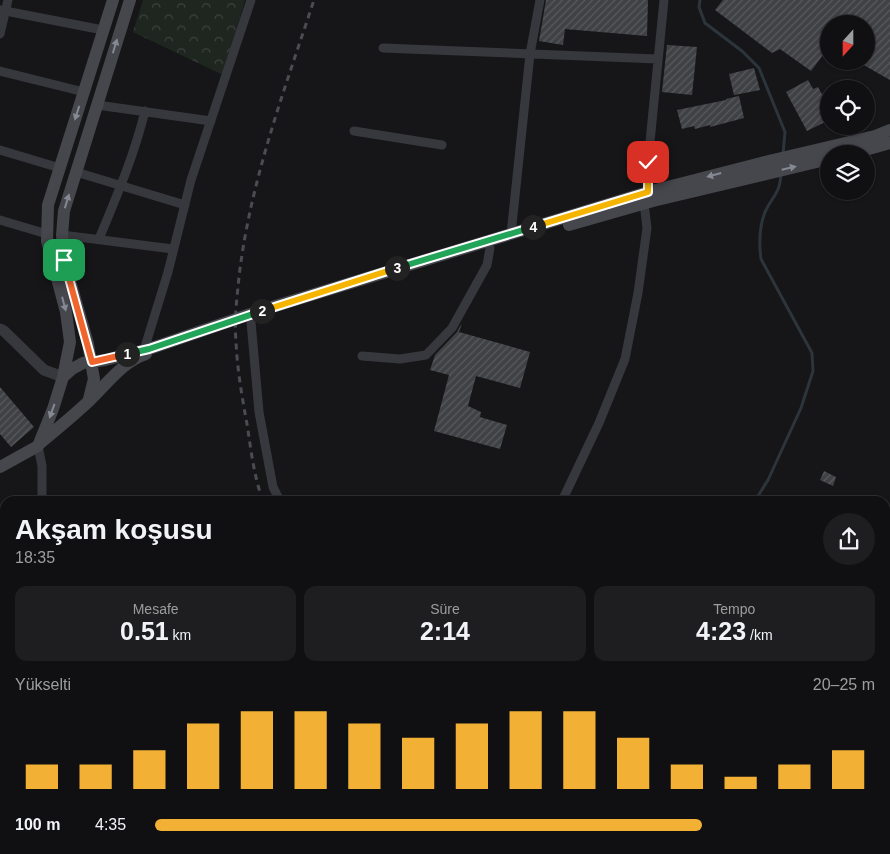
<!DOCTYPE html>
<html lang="tr">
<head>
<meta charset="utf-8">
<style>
	:root { --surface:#101012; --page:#1e1e20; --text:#f1f3f6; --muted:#9c9d9f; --line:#303032; --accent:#f2b134 }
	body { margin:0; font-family:Arial,sans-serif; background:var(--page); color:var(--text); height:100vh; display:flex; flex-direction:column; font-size:19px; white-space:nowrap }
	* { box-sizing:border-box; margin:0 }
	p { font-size:16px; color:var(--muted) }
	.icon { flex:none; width:28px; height:28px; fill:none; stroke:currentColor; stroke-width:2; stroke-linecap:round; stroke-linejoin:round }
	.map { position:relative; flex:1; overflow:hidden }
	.details { position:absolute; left:0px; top:496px; width:890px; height:359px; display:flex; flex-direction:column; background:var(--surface); border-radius:15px 15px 0 0; box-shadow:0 1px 4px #0004,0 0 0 1px var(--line) }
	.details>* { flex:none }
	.needle { width:32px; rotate:201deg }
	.tools { position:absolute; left:820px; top:15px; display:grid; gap:10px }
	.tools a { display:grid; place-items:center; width:55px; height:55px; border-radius:50%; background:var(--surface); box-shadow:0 1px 4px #0004,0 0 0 1px var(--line); font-size:25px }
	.pin { position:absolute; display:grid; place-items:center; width:42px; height:42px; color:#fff; margin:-21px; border-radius:10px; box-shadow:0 2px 8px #0006 }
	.km { position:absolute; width:25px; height:25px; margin:-12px; border-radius:50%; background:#222; color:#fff; font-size:14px; line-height:25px; text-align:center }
	.round { display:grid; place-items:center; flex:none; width:52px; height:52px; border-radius:26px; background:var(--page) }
	.headline { display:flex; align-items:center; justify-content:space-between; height:85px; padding:0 15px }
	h1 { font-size:28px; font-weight:600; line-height:38px }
	.stats { display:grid; grid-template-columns:repeat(3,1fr); gap:8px; height:85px; padding:5px 15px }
	.stats div { display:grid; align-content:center; border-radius:12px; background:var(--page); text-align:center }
	.stats b { font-size:25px; font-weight:600 }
	.stats small { font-size:14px; font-weight:400 }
	.stats p { font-size:14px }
	.chart { height:140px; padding:10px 15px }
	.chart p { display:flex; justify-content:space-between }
	.chart svg { width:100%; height:90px; margin-top:5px; stroke:var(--accent); stroke-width:6 }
	ul { padding:0 15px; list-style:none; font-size:16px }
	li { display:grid; grid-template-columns:80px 60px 1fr; align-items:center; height:38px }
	li i { height:12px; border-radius:6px; background:var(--accent) }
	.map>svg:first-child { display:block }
	.forest { fill:url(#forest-crowns) }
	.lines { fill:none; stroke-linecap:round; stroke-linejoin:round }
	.stream { stroke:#2c353c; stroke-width:3 }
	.building { fill:url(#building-hatch) }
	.minor { stroke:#37383d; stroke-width:9 }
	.tertiary { stroke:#37383d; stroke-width:11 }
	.secondary { stroke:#45474d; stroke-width:12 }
	.rail { stroke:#4a4c52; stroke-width:3; stroke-dasharray:6 5; stroke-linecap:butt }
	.oneway { fill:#858993 }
	.split-1-casing { stroke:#fff; stroke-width:10 }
	.split-2-casing { stroke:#fff; stroke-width:10 }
	.split-3-casing { stroke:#fff; stroke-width:10 }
	.split-4-casing { stroke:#fff; stroke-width:10 }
	.split-5-casing { stroke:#fff; stroke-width:10 }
	.split-1 { stroke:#f0652b; stroke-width:6 }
	.split-2 { stroke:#22a559; stroke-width:6 }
	.split-3 { stroke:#f5b400; stroke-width:6 }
	.split-4 { stroke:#22a559; stroke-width:6 }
	.split-5 { stroke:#f5b400; stroke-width:6 }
</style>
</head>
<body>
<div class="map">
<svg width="890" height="854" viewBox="0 0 890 854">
	<defs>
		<pattern id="forest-crowns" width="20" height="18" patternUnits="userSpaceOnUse" patternTransform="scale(1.25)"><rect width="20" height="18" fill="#1e261f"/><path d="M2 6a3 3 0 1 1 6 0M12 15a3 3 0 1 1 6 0" fill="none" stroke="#3c433d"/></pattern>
		<pattern id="building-hatch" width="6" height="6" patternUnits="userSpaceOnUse" patternTransform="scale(1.25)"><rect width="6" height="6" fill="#404145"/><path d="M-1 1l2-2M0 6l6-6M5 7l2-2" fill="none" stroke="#595a5e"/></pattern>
	</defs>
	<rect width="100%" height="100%" fill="#161618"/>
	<path class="forest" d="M143 0H245L223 75 133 32Z"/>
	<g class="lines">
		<path class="stream" d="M700 0 699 7 705 23 742 51 759 68 785 132 783 154
			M755 501 768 480 801 408 813 371 812 353 761 259C759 244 759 227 765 212 773 195 780 194 781 173
			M480 850V854"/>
	</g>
	<path class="building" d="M546 0H648L647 36 565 29 563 45 539 41Z
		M723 0H890V80L862 64 866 61V24H829V47L811 71 780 49 772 53 715 10Z
		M667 45 697 47 692 95 662 92Z
		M754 68 760 90 734 95 729 74Z
		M808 80 813 89 818 87 829 107V120L807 131 786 92Z
		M739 96 744 118 710 127V125L695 129 694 126 682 129 677 110 726 100V99Z
		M462 323 459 332 530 352 520 388 476 376 468 406 481 412 480 417 507 425 500 449 434 431 449 375 430 370 435 355 457 332Z
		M0 387 34 427 11 447 0 434Z
		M824 471 836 477 833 486 820 480Z"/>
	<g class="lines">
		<path class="minor" d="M0 10 103 30
			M0 34 8 0
			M383 48 658 59
			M0 71 84 92
			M97 105 211 121
			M354 131 442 145
			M0 150 60 168
			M76 172 185 205
			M0 220 47 234
			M511 234 530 54 540 0
			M62 235 173 249
			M99 239C116 198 134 156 145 111
			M251 322 259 412 273 487 280 501
			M144 350 168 272 191 180 251 0
			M362 356 400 359 426 355 452 328 487 265 490 248
			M38 446 42 466V501
			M32 501 42 499 50 501
			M562 501 599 423 625 359 638 293 647 228 644 203 648 196V162L664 0
			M0 535 5 529
			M0 566 5 567
			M885 662 890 665
			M0 774 5 756
			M0 839 5 841
			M23 850 32 854
			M155 850 156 854
			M350 854 351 850
			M649 854 652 850"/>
		<path class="tertiary" d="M0 329 4 331 44 370 63 377"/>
		<path class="secondary" d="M851 154 890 143
			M569 225 653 201 829 159
			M63 377 72 369 83 363 105 360 149 349 259 311 648 192 761 163 875 136 890 130
			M89 399 94 379 88 344 64 260 62 235 64 211 130 0
			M39 444C56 430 73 416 89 401 106 385 123 361 146 354
			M0 467 38 446 53 409 63 377 70 342 66 312 47 241 48 205 113 0"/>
		<path class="rail" d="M263 501C254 477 251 450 247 424 242 397 237 368 236 341 234 320 237 298 239 277 250 182 284 91 314 0
			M584 850 595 854"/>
	</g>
	<defs><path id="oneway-solid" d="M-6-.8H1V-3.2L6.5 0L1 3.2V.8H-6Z" transform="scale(1.25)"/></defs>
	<g class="oneway">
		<use href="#oneway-solid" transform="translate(115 46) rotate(-73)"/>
		<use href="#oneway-solid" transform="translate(77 113) rotate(108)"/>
		<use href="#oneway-solid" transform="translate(789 168) rotate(-13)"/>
		<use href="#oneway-solid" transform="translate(714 175) rotate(165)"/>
		<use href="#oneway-solid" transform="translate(67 201) rotate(-73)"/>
		<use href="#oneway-solid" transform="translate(64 304) rotate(75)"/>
		<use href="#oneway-solid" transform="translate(52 411) rotate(110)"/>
	</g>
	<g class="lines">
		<defs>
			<path id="split-1" d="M64 260 92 362 127 354"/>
			<path id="split-2" d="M127 354 149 349 262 311"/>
			<path id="split-3" d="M262 311 397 268"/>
			<path id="split-4" d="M397 268 533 227"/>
			<path id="split-5" d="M533 227 648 192V162"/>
		</defs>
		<use href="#split-1" class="split-1-casing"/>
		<use href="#split-2" class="split-2-casing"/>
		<use href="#split-3" class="split-3-casing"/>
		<use href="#split-4" class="split-4-casing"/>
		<use href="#split-5" class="split-5-casing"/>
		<use href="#split-1" class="split-1"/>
		<use href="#split-2" class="split-2"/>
		<use href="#split-3" class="split-3"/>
		<use href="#split-4" class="split-4"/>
		<use href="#split-5" class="split-5"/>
	</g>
</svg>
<div class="tools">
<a><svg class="needle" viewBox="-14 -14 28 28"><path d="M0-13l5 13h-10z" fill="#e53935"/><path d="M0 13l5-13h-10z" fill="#9c9d9f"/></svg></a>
<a><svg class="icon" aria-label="locate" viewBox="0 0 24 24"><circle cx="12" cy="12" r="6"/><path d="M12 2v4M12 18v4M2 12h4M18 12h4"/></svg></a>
<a><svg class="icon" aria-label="layers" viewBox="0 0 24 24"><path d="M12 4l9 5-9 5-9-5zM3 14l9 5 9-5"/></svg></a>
</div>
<div class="pin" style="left:64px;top:260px;background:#1e9e55"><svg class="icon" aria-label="arrive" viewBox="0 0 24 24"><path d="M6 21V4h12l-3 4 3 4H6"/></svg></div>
<div class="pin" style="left:648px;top:162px;background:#d93025"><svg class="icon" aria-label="check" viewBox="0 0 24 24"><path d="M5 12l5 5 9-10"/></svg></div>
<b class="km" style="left:127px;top:354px">1</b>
<b class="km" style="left:262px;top:311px">2</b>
<b class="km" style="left:397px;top:268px">3</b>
<b class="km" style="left:533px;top:227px">4</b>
<section class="details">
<div class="headline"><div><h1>Akşam koşusu</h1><p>18:35</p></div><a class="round"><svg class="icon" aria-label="share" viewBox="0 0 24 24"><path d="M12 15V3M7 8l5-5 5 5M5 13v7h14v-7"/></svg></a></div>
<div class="stats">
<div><p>Mesafe</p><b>0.51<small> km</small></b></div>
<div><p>Süre</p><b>2:14</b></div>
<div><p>Tempo</p><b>4:23<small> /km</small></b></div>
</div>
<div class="chart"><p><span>Yükselti</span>20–25 m</p>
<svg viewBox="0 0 160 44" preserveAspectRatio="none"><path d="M5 44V32M15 44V32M25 44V25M35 44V12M45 44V6M55 44V6M65 44V12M75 44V19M85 44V12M95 44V6M105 44V6M115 44V19M125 44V32M135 44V38M145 44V32M155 44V25"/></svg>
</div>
<ul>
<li><b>100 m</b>4:35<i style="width:76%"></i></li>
</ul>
</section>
</div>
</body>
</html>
